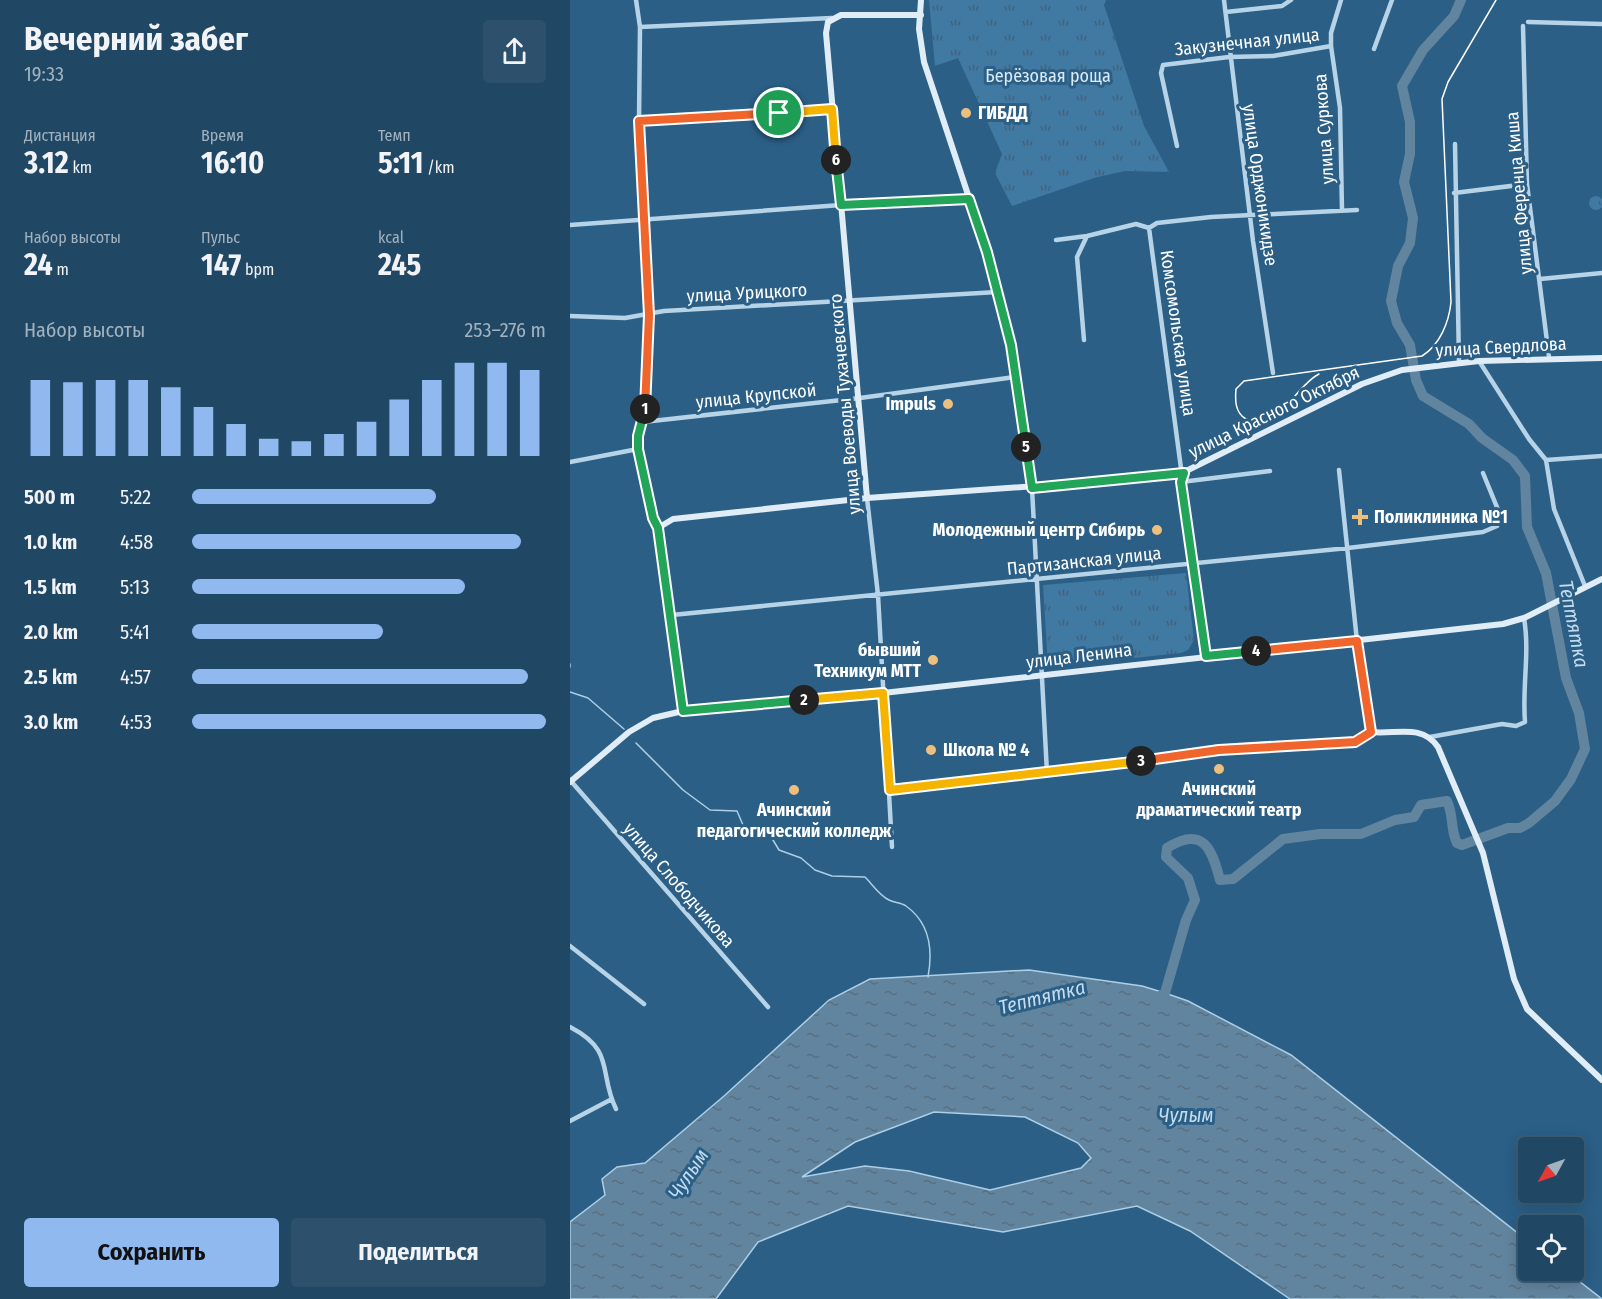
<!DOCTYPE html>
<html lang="ru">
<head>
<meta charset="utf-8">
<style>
	:root { --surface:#204764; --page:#2d516d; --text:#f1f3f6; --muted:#a2b2bf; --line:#3d5f78; --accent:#90b9f0 }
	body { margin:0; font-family:"Fira Sans Condensed",sans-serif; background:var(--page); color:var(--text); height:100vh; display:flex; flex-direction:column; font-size:22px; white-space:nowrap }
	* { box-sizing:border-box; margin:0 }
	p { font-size:20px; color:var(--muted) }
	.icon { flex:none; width:33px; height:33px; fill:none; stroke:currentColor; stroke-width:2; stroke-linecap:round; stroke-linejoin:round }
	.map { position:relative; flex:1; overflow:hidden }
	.drawer { display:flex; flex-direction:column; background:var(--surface); width:570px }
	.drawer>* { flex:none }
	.needle { width:39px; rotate:230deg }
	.tools { position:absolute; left:948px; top:1137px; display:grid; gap:12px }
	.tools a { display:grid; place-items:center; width:66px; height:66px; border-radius:6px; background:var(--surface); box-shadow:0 3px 15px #0003,0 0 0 2px var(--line); font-size:30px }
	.pin { position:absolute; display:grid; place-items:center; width:51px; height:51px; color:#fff; margin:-26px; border:3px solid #fff; border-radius:50%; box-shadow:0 2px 6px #0007 }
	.km { position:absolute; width:30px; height:30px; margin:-15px; border-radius:50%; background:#222; color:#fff; font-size:16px; line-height:30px; text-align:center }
	.round { display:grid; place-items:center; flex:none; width:63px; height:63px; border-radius:6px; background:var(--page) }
	.summary { display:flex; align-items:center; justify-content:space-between; height:102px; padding:0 24px }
	h1 { font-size:33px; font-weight:700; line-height:45px }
	.figures { display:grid; grid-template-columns:repeat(3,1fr); gap:9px; height:102px; padding:6px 24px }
	.figures div { display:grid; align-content:center }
	.figures b { font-size:30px; font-weight:700 }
	.figures small { font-size:16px; font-weight:400 }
	.figures p { font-size:16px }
	.chart { height:168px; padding:12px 24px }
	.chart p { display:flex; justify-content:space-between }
	.chart svg { width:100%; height:108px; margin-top:6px; stroke:var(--accent); stroke-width:6 }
	.primary-button { display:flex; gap:12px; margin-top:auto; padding:12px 24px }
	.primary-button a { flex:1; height:69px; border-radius:6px; background:var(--accent); color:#111; font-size:24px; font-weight:700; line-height:69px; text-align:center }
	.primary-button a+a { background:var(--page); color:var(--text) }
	ul { padding:0 24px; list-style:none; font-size:20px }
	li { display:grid; grid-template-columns:96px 72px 1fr; align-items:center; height:45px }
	li i { height:15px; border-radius:8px; background:var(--accent) }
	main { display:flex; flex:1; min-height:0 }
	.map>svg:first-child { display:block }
	.grass { fill:url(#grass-tufts) }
	.water { fill:url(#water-ripples); stroke:#accfe7; stroke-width:1.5; fill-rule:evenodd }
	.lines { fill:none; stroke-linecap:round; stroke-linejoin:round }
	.stream { stroke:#accfe7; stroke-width:1.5 }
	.river { stroke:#62859f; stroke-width:10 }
	.street { stroke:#b7d3e7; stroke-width:4.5 }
	.secondary { stroke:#e0edf7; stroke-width:6 }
	.tram { stroke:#fff; stroke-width:1.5 }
	.split-1-casing { stroke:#fff; stroke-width:12 }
	.split-2-casing { stroke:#fff; stroke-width:12 }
	.split-3-casing { stroke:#fff; stroke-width:12 }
	.split-4-casing { stroke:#fff; stroke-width:12 }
	.split-5-casing { stroke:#fff; stroke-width:12 }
	.split-6-casing { stroke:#fff; stroke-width:12 }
	.split-7-casing { stroke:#fff; stroke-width:12 }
	.split-1 { stroke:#f0652b; stroke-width:8 }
	.split-2 { stroke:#22a559; stroke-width:8 }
	.split-3 { stroke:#f5b400; stroke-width:8 }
	.split-4 { stroke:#f0652b; stroke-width:8 }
	.split-5 { stroke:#22a559; stroke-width:8 }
	.split-6 { stroke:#22a559; stroke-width:8 }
	.split-7 { stroke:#f5b400; stroke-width:8 }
	.poi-dot { fill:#edbf7f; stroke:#2b5f86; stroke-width:2 }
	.labels { text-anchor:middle; stroke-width:6; stroke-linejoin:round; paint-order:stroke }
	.street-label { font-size:18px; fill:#fff; stroke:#2b5f86 }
	.park-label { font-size:18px; fill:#daeaf6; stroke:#2b5f86 }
	.poi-label { font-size:18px; font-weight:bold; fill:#fff; stroke:#2b5f86; text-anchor:start }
	.water-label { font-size:20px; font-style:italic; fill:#c3dcef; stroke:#2b5f86 }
</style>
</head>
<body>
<main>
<section class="drawer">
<div class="summary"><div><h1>Вечерний забег</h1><p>19:33</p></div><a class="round"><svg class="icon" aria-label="share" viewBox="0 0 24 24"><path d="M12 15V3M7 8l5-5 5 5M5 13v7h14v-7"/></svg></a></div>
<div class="figures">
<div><p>Дистанция</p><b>3.12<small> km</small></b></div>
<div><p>Время</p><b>16:10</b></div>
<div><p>Темп</p><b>5:11<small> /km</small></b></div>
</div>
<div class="figures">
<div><p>Набор высоты</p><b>24<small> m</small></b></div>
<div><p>Пульс</p><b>147<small> bpm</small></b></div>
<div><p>kcal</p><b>245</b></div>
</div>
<div class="chart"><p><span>Набор высоты</span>253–276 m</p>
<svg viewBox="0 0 160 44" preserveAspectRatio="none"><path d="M5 44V13M15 44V14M25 44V13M35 44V13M45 44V16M55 44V24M65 44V31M75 44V37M85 44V38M95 44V35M105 44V30M115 44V21M125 44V13M135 44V6M145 44V6M155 44V9"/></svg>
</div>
<ul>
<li><b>500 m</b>5:22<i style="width:69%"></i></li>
<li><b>1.0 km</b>4:58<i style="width:93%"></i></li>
<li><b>1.5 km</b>5:13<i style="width:77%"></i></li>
<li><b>2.0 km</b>5:41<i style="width:54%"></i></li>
<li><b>2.5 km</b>4:57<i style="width:95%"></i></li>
<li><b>3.0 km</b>4:53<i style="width:100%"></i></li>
</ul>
<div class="primary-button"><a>Сохранить</a><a>Поделиться</a></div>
</section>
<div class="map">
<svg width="1032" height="1299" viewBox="0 0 1032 1299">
	<defs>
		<pattern id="grass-tufts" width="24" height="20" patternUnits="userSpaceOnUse" patternTransform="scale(1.5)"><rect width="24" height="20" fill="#4079a2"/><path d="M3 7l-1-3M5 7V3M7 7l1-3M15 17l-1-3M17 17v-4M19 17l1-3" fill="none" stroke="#466277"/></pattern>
		<pattern id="water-ripples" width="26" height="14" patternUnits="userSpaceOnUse" patternTransform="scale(1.5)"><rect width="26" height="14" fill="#62859f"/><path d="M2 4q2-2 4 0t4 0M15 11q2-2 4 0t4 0" fill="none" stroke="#596e7e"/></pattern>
	</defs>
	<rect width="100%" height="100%" fill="#2b5f86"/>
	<path class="grass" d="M359 0H536L534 5 574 126 599 172 555 171 524 178 442 206 425 173 432 154 388 58 365 66Z
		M1019 203a7 7 0 1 1 14 0a7 7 0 1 1-14 0Z
		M616 573 624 640 618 650 611 653 478 667 473 585Z"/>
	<path class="water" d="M459 970 572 986 595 993 618 1001 721 1055 958 1241V1270L996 1271 1032 1299H720L620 1231 567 1206 433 1232 278 1206 188 1242 146 1299H0V1222L35 1195 32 1179 47 1167 75 1163 154 1096 259 1000 300 979ZM364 1112 455 1117 508 1143 521 1158 511 1168 420 1190 339 1171 295 1166 232 1177 285 1142Z"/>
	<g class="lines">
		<path class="stream" d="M0 664V667
			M0 692 18 698 54 729
			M66 743 113 790 140 810 167 811 176 832 197 830 209 850 231 858 245 870 262 876 295 877C302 884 310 896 319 900 324 903 331 902 336 906 360 923 363 950 358 977"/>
		<path class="river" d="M583 1000 595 993 616 920 625 900 618 878 596 857 597 848C633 825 642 849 650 880L663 879 713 839 750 834H791L825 820 844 817 851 805 877 801C884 816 880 829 887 843L892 845 938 828H950L959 823 985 801 1001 779 1015 749 1009 713 996 678 976 573 957 527 955 476 943 460 912 438 899 424 853 396 846 380 840 345 827 323 821 301 828 266 840 243 843 218 834 182 840 154V122L832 86 853 50 884 16 891 0"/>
		<path class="street" d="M66 0 70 27 69 121 79 315 75 411 68 441 83 518 88 528
			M654 0 683 241 703 373
			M771 0 761 33V46L770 108 772 210
			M656 12 712 6 721 0
			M958 22 1032 24
			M953 26 957 184 979 357
			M70 27 262 18
			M804 49 822 0
			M69 121 262 109
			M885 144 889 362
			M607 146 591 73 593 65 659 57 703 56 761 46
			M884 193 957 184
			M0 225 271 205 399 199
			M579 228 636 656
			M486 240 517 236 566 224 579 228 587 223 641 217 787 210
			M970 279 1032 273
			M0 316 55 318 94 311 428 292
			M514 340 507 257 517 236
			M909 361 959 439 976 460 984 509 1015 586
			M73 422 290 398 445 377
			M976 460 1032 456
			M0 462 68 449
			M769 470 787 641
			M611 482 700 471
			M462 488 477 773
			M297 498 308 595 322 847
			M102 615 778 548 913 532 927 526 931 517 913 473
			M860 737 932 724 946 726 955 722C952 687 960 653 954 618
			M0 780 198 1007
			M320 790 649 750 785 742 801 732
			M0 946 74 1004
			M0 1027C46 1051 28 1072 46 1109
			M0 1121 42 1099"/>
		<path class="secondary" d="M351 0 349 29 354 62 417 252 435 320 462 488
			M297 498 256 33 258 22 271 15H351
			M787 641 801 732C825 735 852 723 868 747L913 853 944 979 957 1009 1032 1080
			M113 711 102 615 89 538 88 528 103 519 297 498 606 476 792 384 832 370 909 361 1032 358
			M0 782 59 732 83 718 113 711 313 693 933 624 954 618 1032 579"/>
		<path class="tram" d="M749 374C726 385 707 434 676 419 665 413 665 400 666 389L674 381 852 356C870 345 879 322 881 302L872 99 878 82 926 0"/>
	</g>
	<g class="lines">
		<defs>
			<path id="split-1" d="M75 409 79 315 69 121 209 113"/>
			<path id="split-2" d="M75 409 68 436V449L83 518 88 528 113 711 234 700"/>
			<path id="split-3" d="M234 700 313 693 320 790 571 761"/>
			<path id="split-4" d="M571 761 649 750 785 742 801 732 787 641 686 651"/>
			<path id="split-5" d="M456 447 462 488 614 473 611 482 636 656 686 651"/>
			<path id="split-6" d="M266 160 271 205 399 199 417 252 441 345 456 447"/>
			<path id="split-7" d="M209 113 262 109 266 160"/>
		</defs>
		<use href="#split-1" class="split-1-casing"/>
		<use href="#split-2" class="split-2-casing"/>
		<use href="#split-3" class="split-3-casing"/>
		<use href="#split-4" class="split-4-casing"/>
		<use href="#split-5" class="split-5-casing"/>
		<use href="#split-6" class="split-6-casing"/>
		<use href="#split-7" class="split-7-casing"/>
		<use href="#split-1" class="split-1"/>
		<use href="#split-2" class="split-2"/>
		<use href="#split-3" class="split-3"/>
		<use href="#split-4" class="split-4"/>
		<use href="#split-5" class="split-5"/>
		<use href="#split-6" class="split-6"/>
		<use href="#split-7" class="split-7"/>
	</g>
	<g class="poi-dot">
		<circle cx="396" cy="113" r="6"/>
		<circle cx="378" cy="404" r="6"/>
		<path d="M787 508h6v6h6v6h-6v6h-6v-6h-6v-6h6z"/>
		<circle cx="587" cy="530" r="6"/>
		<circle cx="363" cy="660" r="6"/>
		<circle cx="361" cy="750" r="6"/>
		<circle cx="649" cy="769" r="6"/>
		<circle cx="224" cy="790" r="6"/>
	</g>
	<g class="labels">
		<g class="street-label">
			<text transform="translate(677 42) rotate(-6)" y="6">Закузнечная улица</text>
			<text transform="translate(754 129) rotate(-94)" y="6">улица Суркова</text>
			<text transform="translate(690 185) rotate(82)" y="6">улица Орджоникидзе</text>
			<text transform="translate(949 193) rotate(-95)" y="6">улица Ференца Киша</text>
			<text transform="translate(177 293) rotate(-3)" y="6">улица Урицкого</text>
			<text transform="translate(608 333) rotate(82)" y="6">Комсомольская улица</text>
			<text transform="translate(931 347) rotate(-3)" y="6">улица Свердлова</text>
			<text transform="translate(186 396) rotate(-6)" y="6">улица Крупской</text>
			<text transform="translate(275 404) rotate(-95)" y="6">улица Воеводы Тухачевского</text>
			<text transform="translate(704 412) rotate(-26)" y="6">улица Красного Октября</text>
			<text transform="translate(514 561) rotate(-6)" y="6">Партизанская улица</text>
			<text transform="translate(509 656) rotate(-7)" y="6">улица Ленина</text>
			<text transform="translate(109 885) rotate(49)" y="6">улица Слободчикова</text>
		</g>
		<g class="park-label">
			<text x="478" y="82">Берёзовая роща</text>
		</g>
		<g class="poi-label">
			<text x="408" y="119">ГИБДД</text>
			<text x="366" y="410" text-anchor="end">Impuls</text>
			<text x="804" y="523">Поликлиника №1</text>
			<text x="575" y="536" text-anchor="end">Молодежный центр Сибирь</text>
			<text x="351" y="656" text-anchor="end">бывший<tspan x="351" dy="21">Техникум МТТ</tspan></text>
			<text x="373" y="756">Школа № 4</text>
			<text x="649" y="795" text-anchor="middle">Ачинский<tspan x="649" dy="21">драматический театр</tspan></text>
			<text x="224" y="816" text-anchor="middle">Ачинский<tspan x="224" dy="21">педагогический колледж</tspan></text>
		</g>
		<g class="water-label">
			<text transform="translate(1004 624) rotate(79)" y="7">Тептятка</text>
			<text transform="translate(472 997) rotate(-14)" y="7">Тептятка</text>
			<text x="616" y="1122">Чулым</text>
			<text transform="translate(118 1174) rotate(-56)" y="7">Чулым</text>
		</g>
	</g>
</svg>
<div class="tools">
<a><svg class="needle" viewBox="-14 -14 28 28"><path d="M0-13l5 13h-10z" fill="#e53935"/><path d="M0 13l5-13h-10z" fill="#a2b2bf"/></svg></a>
<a><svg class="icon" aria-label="locate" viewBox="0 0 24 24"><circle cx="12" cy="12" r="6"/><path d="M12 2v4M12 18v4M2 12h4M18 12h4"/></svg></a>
</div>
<div class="pin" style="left:209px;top:113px;background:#1e9e55"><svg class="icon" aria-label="arrive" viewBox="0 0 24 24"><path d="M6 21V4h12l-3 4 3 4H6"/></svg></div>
<b class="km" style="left:75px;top:409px">1</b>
<b class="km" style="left:234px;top:700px">2</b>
<b class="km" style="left:571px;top:761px">3</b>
<b class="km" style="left:686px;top:651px">4</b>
<b class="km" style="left:456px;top:447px">5</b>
<b class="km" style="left:266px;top:160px">6</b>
</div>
</main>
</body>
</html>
